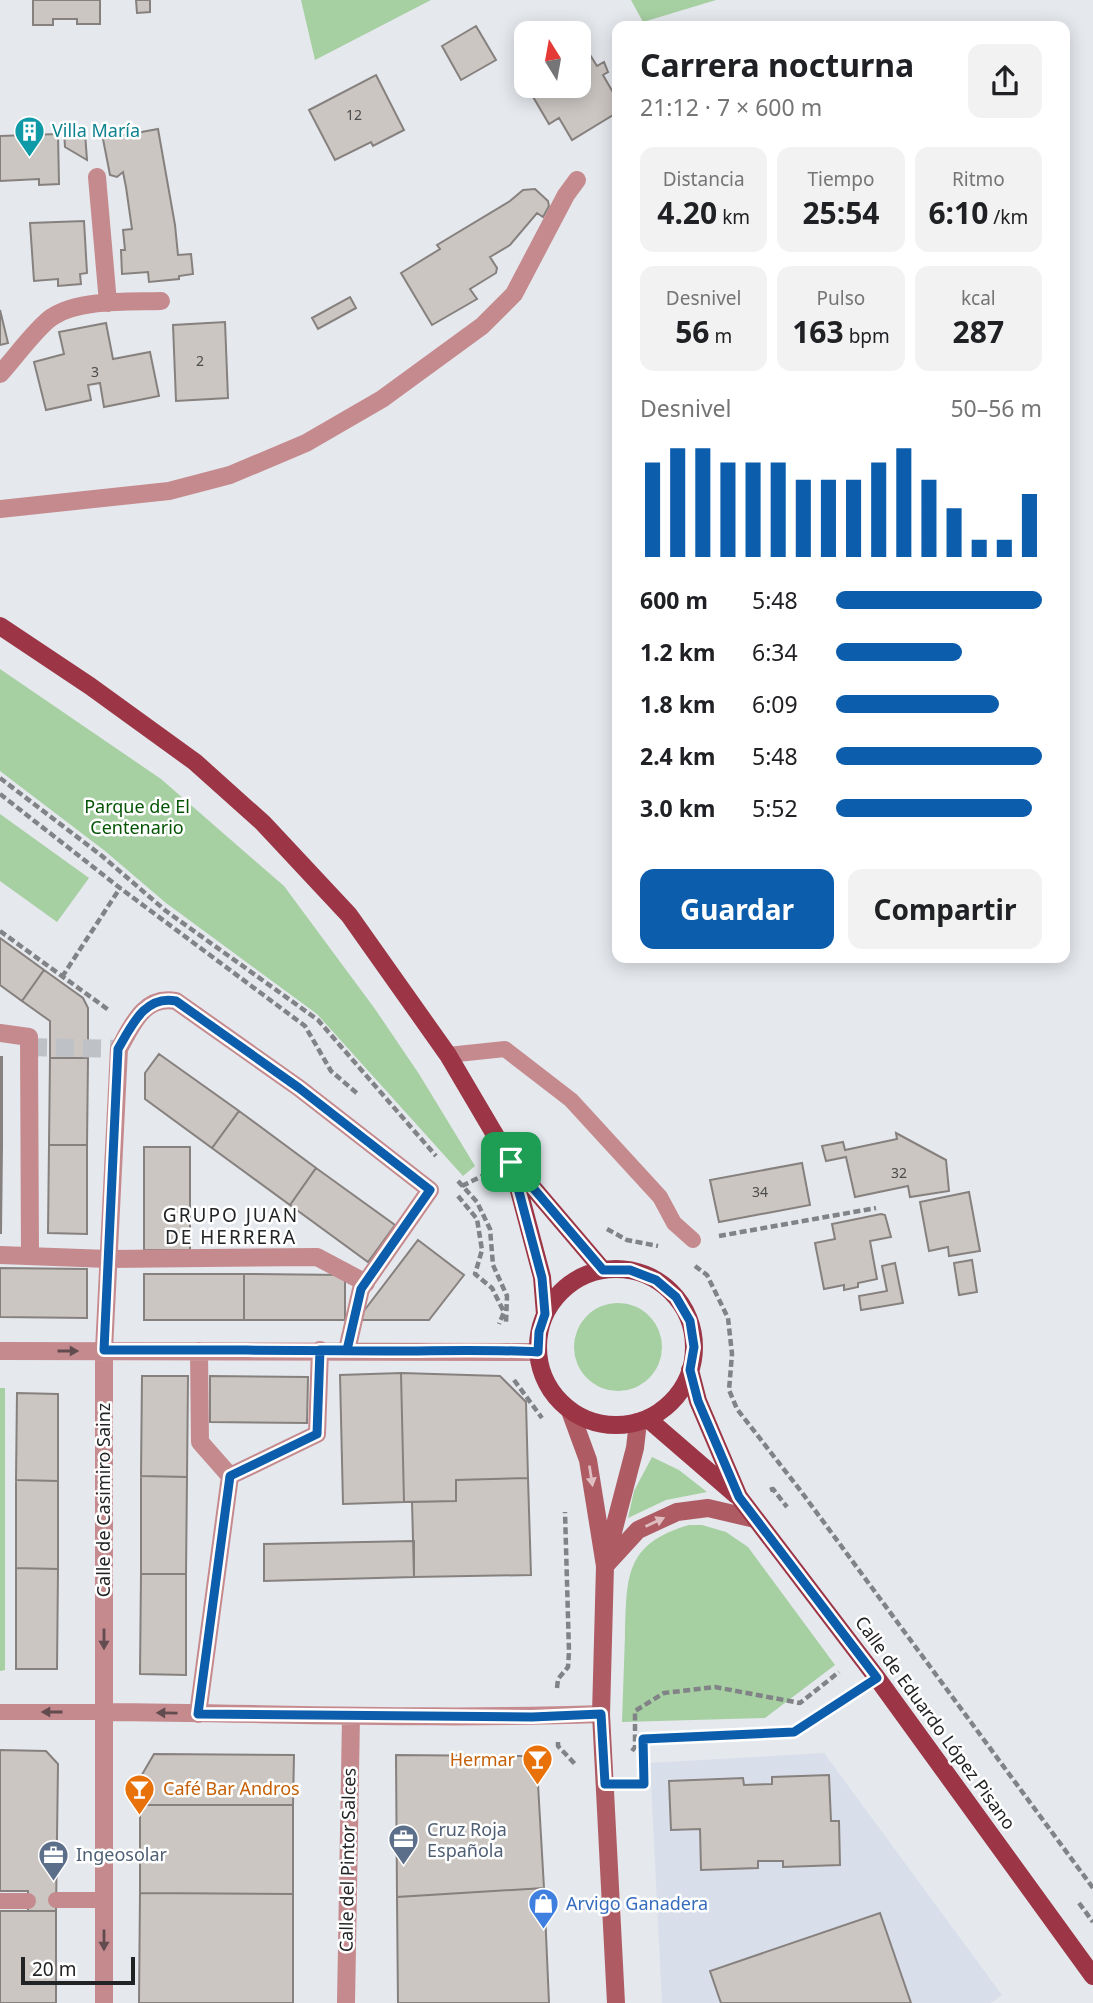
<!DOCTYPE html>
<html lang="es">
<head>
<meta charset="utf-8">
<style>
	:root { --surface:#fff; --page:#f2f2f2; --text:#202124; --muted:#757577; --accent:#0c5eac }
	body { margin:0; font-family:"Noto Sans",sans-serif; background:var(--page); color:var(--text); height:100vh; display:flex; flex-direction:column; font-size:26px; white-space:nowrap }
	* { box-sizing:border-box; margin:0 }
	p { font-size:23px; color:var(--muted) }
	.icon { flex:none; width:38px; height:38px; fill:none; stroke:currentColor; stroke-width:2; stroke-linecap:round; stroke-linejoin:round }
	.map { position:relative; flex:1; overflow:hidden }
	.details { position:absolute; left:612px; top:21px; width:458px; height:942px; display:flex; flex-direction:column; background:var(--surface); border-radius:14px; box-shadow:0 4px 18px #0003 }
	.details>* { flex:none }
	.needle { width:46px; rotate:349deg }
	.tools { position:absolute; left:514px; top:21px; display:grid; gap:14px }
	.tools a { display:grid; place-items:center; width:77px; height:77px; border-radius:14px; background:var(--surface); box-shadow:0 4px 18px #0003; font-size:35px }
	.scale { position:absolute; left:21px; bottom:18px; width:114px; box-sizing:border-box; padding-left:7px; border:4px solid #222325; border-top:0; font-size:19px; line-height:24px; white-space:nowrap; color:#222325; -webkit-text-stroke:5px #fff; paint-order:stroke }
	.pin { position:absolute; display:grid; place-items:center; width:60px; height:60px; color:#fff; margin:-30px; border-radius:14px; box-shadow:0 4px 10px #0006 }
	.round { display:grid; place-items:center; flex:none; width:74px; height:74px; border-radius:14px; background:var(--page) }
	.headline { display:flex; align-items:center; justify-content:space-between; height:119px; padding:0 28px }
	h1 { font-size:32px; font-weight:700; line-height:52px }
	.stats { display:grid; grid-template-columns:repeat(3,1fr); gap:10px; height:119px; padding:7px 28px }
	.stats div { display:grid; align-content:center; border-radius:14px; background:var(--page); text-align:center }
	.stats b { font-size:30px; font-weight:700 }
	.stats small { font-size:19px; font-weight:400 }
	.stats p { font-size:19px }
	.chart { height:196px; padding:14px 28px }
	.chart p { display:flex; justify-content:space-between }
	.chart svg { width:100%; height:126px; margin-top:7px; stroke:var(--accent); stroke-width:6 }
	.cta { display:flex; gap:14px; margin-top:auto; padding:14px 28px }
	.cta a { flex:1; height:80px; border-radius:14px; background:var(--accent); color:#fff; font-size:28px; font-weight:700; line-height:80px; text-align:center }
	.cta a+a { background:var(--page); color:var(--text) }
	ul { padding:0 28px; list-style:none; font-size:23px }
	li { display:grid; grid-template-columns:112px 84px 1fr; align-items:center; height:52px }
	li i { height:18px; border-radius:9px; background:var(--accent) }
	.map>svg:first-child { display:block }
	.built { fill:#d8dfeb }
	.green { fill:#a6cfa2 }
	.building { fill:#cbc6c2; stroke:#86817e; stroke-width:2 }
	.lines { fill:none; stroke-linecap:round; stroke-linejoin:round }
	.street-tunnel { stroke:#bec1c5; stroke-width:18; stroke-dasharray:18 9; stroke-linecap:butt }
	.path { stroke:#818386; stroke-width:4.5; stroke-dasharray:7 3.5; stroke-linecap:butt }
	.lane { stroke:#c58a8e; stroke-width:16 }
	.street { stroke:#c58a8e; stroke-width:18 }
	.secondary { stroke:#ae5b64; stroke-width:18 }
	.primary { stroke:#9c3646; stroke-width:18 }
	.oneway { fill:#634c4f }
	.oneway2 { fill:#dfbdc1 }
	.route-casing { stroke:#fff; stroke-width:14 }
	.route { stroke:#0c5eac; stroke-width:9 }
	.labels { text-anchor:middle; stroke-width:5; stroke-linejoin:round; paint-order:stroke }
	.number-label { font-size:14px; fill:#4c4c4c }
	.culture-label { font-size:18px; fill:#0d838f; stroke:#fff; text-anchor:start }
	.park-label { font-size:18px; fill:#055404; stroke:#fff }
	.street-label { font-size:18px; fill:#222325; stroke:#fff }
	.food-label { font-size:18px; fill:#c56008; stroke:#fff; text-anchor:end }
	.service-label { font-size:18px; fill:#4e5e75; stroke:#fff; text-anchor:start }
	.shop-label { font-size:18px; fill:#366cbe; stroke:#fff; text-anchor:start }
	.neighbourhood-label { font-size:19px; letter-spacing:2px; fill:#222325; stroke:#fff }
</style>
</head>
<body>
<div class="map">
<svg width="1093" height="2003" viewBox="0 0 1093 2003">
	<rect width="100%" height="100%" fill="#e5e8ed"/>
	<path class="built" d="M824 1753 1002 1995 991 2003H662L650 1763Z"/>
	<path class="green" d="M301 0H431L315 60Z
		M631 0H716L643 22Z
		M0 669 161 779 284 886 375 1009 419 1074 475 1166 463 1176 317 1014 166 903 105 851 0 771Z
		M0 814 89 878 57 922 0 881Z
		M574 1347a44 44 0 1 1 88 0a44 44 0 1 1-88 0Z
		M0 1388H5V1670L0 1671Z
		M652 1457 679 1470 707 1492 666 1500 628 1518 634 1491Z
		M689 1525H702L726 1532 748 1547 835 1665 765 1718 622 1722C623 1693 624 1664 625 1635 627 1577 624 1544 689 1525Z"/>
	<path class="building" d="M33 0H100V24H77V19H53V25H33Z
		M136 0H150V12L137 13Z
		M476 26 496 60 461 80 442 46Z
		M582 42 597 66 604 62 608 72 603 75 618 101V112L572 140 559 118 549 124 522 78 527 75V86H579V44Z
		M376 75 404 130 373 146 371 142 335 160 309 110Z
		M158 129 175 225 178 255 191 254 193 274 179 276V279L149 282 148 272 122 274 121 250H125L123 230 132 229 126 187 123 172 117 177 110 175 103 139Z
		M64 130 85 133 87 160 65 147Z
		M58 134 59 184 39 185V179L0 181V136Z
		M535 189 548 201 549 206 543 217 537 213 510 245 490 257 497 268 496 273 470 289 477 299 432 325 401 273 440 249 437 245 510 201 523 190Z
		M84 221 87 273 80 274 81 284 58 286V279L34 281 30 223Z
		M350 297 356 308 318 329 312 318Z
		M0 310 8 343 0 345Z
		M225 322 228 398 176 401 173 325Z
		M106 323 113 359 150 352 159 396 104 407 100 383 88 385 91 400 46 410 34 362 64 354 59 332Z
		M0 938 44 970 22 1001 0 985Z
		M44 970 83 998 88 1008V1058H50V1021L22 1001Z
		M159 1054 239 1111 212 1148 145 1099V1073Z
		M0 1057H2V1146H0Z
		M50 1058H88L87 1145H49Z
		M239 1111 316 1168 290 1205 212 1148Z
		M896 1133 946 1160 949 1191 910 1197 908 1186 855 1197 846 1157 826 1161 822 1146 843 1142 845 1150 897 1139Z
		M49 1145H87V1234L48 1233Z
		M0 1146H2L1 1233H0Z
		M144 1147H190V1250H144Z
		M802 1163 810 1205 719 1222 710 1180Z
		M316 1168 395 1225 368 1262 290 1205Z
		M969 1192 980 1251 949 1256 948 1247 929 1251 920 1202Z
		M881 1214 885 1215 891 1237 870 1241 877 1279 858 1283V1287L844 1290V1285L824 1289 815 1243 835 1239 832 1224Z
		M418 1240 464 1275 429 1320H357Z
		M972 1260 977 1292 959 1295 954 1263Z
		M895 1263 903 1303 861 1310 859 1296 887 1291 882 1266Z
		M0 1268 87 1269V1318L0 1317Z
		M144 1274H244V1320H144Z
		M244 1274 345 1275V1320H244Z
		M401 1373 500 1376 526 1402 528 1478 456 1480V1501L404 1502Z
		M401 1373 404 1502 343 1504 340 1375Z
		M142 1376H188L187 1477 141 1476Z
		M210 1376 308 1377 307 1423 210 1422Z
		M17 1393 58 1394V1481L16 1480Z
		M141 1476 187 1477 186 1574H141Z
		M528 1478 531 1575 414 1577 412 1502 456 1501V1480Z
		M16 1480 58 1481V1569L16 1568Z
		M414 1541V1577L264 1581V1544Z
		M16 1568 58 1569 57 1669H16Z
		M141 1574H186V1675L140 1674Z
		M0 1750 46 1751 58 1764 56 1911H28V1891H0Z
		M154 1754 294 1755 293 1805H140V1778Z
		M396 1755 523 1756 537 1767 544 1888 397 1897Z
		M829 1775 831 1821H839L840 1865 783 1867V1861H758V1868L701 1870 700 1829 671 1830 669 1781 743 1778 744 1785 772 1784V1777Z
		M140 1805H293V1894L140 1893Z
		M544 1888 549 2003H398L397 1897Z
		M544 1888 549 2003H398L397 1897Z
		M140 1893 293 1894V2003H139Z
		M0 1911H56V2003H0Z
		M880 1913 911 2003H721L710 1971Z"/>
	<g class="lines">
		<path class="street-tunnel" d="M29 1047 119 1049"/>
		<path class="path" d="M0 778 102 856 166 911 318 1020 436 1156
			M0 794 120 888 305 1026 331 1071 359 1095
			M0 931 110 1011
			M62 977 120 888
			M458 1181 477 1202 490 1229 493 1265 507 1296 506 1323
			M462 1186 486 1174
			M458 1196 477 1219 482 1250 475 1274 492 1288 504 1312 499 1324
			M607 1229 627 1240 658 1246
			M719 1236 876 1208
			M695 1266 707 1275 728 1318 732 1354 729 1390 737 1409 800 1490 1093 1888
			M514 1380 542 1418
			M770 1490 773 1489 787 1507
			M557 1688 558 1679 568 1667 569 1652 565 1512
			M558 1742V1746L575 1764
			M632 1751 635 1747V1711L664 1693 715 1687 800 1703 839 1672
			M633 1784H644L643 1739 794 1733 853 1694
			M1079 1903 1093 1922"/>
		<path class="lane" d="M448 1055 505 1049 571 1100 660 1197 674 1223 693 1240
			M0 1712H104
			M56 1900H104
			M0 1901H28"/>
		<path class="street" d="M97 177 108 303
			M0 374C14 359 36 328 52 317 79 299 129 302 161 301
			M0 509 169 491 230 475 306 443 382 399 482 326 514 294 566 195 577 180
			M0 1033 29 1037 30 1256
			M0 1255 108 1259 317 1257 366 1283
			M0 1351 538 1352
			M230 1476 317 1434 320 1350
			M104 1712C270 1713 435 1720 601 1714
			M198 1714 230 1476 200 1442 199 1351
			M104 2003V1350L119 1049C132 1025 144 995 176 1001L299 1088 430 1190 361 1289 347 1350
			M346 2003 351 1717"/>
		<path class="secondary" d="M570 1411 588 1460 605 1566 601 1714 616 2003
			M606 1559 635 1448 638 1422
			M605 1566 638 1530 677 1512 708 1508 755 1519"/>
		<path class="primary" d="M0 626 90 686 195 762 263 823 349 915 448 1055 511 1162 603 1270
			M513 1168 542 1277 545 1314
			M538 1347a78 78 0 1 1 156 0a78 78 0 1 1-156 0Z
			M690 1370 698 1401 739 1497 877 1678 1093 1976
			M648 1419 736 1495"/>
	</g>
	<defs><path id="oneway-solid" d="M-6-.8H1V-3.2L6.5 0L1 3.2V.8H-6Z" transform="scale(1.75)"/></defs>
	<g class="oneway">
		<use href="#oneway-solid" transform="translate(68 1351)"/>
		<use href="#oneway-solid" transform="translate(104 1639) rotate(90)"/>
		<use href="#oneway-solid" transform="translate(52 1712) rotate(-180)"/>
		<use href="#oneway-solid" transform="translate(167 1713) rotate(-179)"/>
		<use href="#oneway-solid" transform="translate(104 1940) rotate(90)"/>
	</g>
	<g class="oneway2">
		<use href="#oneway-solid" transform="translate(591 1476) rotate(81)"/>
		<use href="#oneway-solid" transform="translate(655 1522) rotate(-25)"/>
	</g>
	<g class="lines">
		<defs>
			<path id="route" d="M511 1162 542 1278 545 1314 539 1332 538 1352C488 1349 438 1351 388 1351 293 1350 199 1350 104 1350L118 1049C132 1025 145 995 176 1001L299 1088 430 1190 361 1289 347 1350H320L317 1434 230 1476 198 1714 532 1717 601 1714 605 1784H644L643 1739 794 1732 877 1678 739 1497 698 1401 690 1370 694 1347 690 1321 676 1297 656 1280 630 1270H603L511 1162"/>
		</defs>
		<use href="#route" class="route-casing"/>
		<use href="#route" class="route"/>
	</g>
	<defs>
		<symbol id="building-pin" viewBox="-11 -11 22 30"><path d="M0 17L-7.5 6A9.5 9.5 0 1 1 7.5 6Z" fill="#0f9aa8" stroke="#fff"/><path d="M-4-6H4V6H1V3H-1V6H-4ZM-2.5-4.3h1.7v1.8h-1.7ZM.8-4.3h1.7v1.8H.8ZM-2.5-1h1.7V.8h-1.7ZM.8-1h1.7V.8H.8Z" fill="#fff"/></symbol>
		<symbol id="bar-pin" viewBox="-11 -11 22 30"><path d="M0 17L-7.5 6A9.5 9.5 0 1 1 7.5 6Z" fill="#e8710a" stroke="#fff"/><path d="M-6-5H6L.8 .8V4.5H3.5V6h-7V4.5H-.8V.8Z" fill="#fff"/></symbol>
		<symbol id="office-pin" viewBox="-11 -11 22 30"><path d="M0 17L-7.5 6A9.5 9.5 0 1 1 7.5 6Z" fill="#5c6f8a" stroke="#fff"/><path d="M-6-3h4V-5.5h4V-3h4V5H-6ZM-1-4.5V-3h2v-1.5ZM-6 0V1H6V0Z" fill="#fff"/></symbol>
		<symbol id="shop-pin" viewBox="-11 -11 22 30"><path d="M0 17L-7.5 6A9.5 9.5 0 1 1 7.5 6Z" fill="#3f7fe0" stroke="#fff"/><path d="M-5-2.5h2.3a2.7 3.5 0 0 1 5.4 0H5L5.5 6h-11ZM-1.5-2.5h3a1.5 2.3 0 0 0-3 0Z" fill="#fff"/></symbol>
	</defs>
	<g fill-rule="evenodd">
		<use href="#building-pin" x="12" y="114" width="35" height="47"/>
		<use href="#bar-pin" x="520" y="1742" width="35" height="47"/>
		<use href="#bar-pin" x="122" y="1772" width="35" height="47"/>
		<use href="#office-pin" x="386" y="1822" width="35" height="47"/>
		<use href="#office-pin" x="36" y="1838" width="35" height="47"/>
		<use href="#shop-pin" x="526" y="1886" width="35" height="47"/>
	</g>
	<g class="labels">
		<g class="number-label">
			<text x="354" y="120">12</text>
			<text x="200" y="366">2</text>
			<text x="95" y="377">3</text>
			<text x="899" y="1178">32</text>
			<text x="760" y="1197">34</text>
		</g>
		<g class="culture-label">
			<text x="52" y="137">Villa María</text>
		</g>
		<g class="park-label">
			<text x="137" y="813">Parque de El<tspan x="137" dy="21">Centenario</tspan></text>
		</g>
		<g class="street-label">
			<text transform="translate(104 1500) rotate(-90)" y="6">Calle de Casimiro Sainz</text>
			<text transform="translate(935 1723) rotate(54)" y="6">Calle de Eduardo López Pisano</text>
			<text transform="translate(348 1860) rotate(-89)" y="6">Calle del Pintor Salces</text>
		</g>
		<g class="food-label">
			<text x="515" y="1766">Hermar</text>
			<text x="163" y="1795" text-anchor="start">Café Bar Andros</text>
		</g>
		<g class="service-label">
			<text x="427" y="1836">Cruz Roja<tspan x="427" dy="21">Española</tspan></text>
			<text x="76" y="1861">Ingeosolar</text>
		</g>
		<g class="shop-label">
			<text x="566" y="1910">Arvigo Ganadera</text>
		</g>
		<g class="neighbourhood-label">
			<text x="231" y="1222">GRUPO JUAN<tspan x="231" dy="22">DE HERRERA</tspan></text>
		</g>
	</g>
</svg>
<div class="tools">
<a><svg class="needle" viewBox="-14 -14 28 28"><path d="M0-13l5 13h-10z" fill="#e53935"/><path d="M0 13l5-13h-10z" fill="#757577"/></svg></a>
</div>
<div class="scale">20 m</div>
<div class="pin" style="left:511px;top:1162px;background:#1e9e55"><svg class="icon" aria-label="arrive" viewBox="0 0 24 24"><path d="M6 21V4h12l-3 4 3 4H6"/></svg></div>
<section class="details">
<div class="headline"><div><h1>Carrera nocturna</h1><p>21:12 · 7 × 600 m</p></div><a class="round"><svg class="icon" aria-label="share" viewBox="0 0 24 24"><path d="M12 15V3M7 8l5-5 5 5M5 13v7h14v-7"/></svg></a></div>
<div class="stats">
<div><p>Distancia</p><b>4.20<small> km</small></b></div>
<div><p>Tiempo</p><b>25:54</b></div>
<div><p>Ritmo</p><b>6:10<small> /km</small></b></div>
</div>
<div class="stats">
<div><p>Desnivel</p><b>56<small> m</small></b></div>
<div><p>Pulso</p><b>163<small> bpm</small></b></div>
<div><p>kcal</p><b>287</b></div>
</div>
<div class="chart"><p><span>Desnivel</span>50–56 m</p>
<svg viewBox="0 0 160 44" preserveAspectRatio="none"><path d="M5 44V11M15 44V6M25 44V6M35 44V11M45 44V11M55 44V11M65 44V17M75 44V17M85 44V17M95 44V11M105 44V6M115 44V17M125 44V27M135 44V38M145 44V38M155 44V22"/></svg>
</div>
<ul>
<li><b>600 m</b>5:48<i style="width:100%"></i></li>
<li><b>1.2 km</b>6:34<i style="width:61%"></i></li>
<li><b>1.8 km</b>6:09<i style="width:79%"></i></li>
<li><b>2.4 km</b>5:48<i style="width:100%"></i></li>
<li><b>3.0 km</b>5:52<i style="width:95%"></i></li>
</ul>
<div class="cta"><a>Guardar</a><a>Compartir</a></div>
</section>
</div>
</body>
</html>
